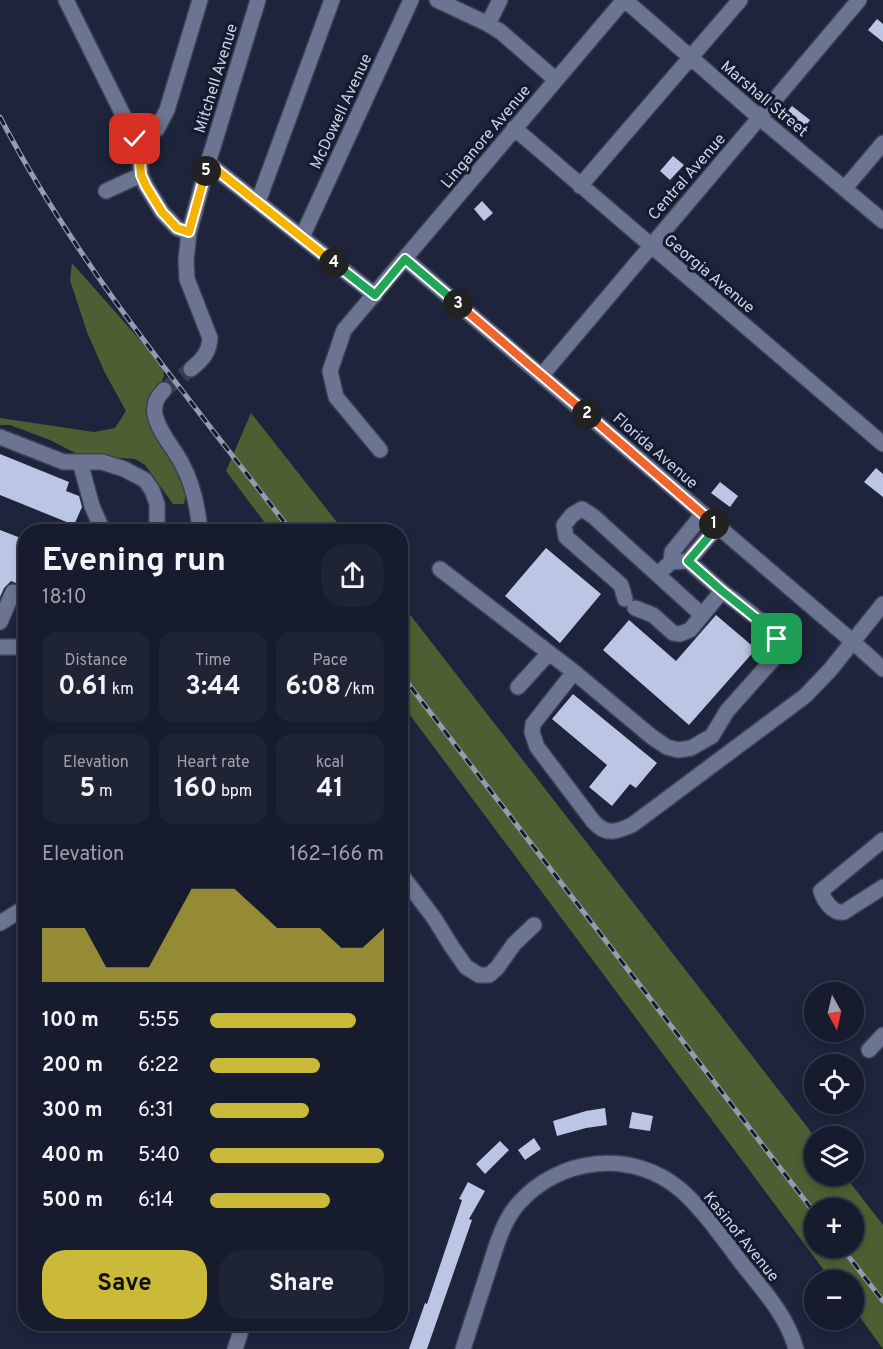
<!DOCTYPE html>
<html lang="en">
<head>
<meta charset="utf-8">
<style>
	:root { --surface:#161b2d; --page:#1f2435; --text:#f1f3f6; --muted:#9ea1aa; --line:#353949; --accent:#cbba39 }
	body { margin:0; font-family:Overpass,sans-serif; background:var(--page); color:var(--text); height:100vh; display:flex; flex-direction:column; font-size:22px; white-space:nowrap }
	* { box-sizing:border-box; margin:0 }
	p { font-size:20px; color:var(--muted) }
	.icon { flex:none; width:33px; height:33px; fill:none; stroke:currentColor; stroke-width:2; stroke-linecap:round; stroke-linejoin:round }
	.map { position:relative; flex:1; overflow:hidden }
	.side { position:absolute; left:18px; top:524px; width:390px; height:807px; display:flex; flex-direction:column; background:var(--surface); border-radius:24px; box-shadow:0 3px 9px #0003,0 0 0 2px var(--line) }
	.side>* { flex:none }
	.needle { width:39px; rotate:172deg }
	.controls { position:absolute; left:804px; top:982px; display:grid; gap:12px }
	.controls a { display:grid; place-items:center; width:60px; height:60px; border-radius:50%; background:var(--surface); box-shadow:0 3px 9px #0003,0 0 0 2px var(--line); font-size:30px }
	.pin { position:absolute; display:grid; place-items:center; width:51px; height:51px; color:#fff; margin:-26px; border-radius:12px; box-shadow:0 3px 9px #0006 }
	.km { position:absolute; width:30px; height:30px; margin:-15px; border-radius:50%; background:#222; color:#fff; font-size:16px; line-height:30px; text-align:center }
	.round { display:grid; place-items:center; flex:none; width:63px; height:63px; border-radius:24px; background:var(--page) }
	.headline { display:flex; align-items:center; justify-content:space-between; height:102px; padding:0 24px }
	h1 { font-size:33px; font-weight:700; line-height:45px }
	.metrics { display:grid; grid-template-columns:repeat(3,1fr); gap:9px; height:102px; padding:6px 24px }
	.metrics div { display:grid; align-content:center; border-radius:15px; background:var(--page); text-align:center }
	.metrics b { font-size:26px; font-weight:700 }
	.metrics small { font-size:16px; font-weight:400 }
	.metrics p { font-size:16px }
	.chart { height:168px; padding:12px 24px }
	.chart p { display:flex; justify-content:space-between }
	.chart svg { width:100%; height:108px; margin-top:6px; fill:var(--accent); opacity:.7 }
	.cta { display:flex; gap:12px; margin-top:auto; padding:12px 24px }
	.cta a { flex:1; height:69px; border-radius:24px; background:var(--accent); color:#111; font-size:24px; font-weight:700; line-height:69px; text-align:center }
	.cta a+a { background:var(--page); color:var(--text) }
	ul { padding:0 24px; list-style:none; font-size:20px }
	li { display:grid; grid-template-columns:96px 72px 1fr; align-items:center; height:45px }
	li i { height:15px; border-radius:8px; background:var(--accent) }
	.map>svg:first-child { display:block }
	.forest { fill:#4b5f32; fill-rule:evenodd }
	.building { fill:#bbc6e5 }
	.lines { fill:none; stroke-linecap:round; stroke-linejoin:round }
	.minor-tunnel { stroke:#373e55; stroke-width:15; stroke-dasharray:15 8; stroke-linecap:butt }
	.minor-casing { stroke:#3b4054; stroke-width:18 }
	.minor { stroke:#6b7490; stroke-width:15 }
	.rail-casing { stroke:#969cae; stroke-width:5 }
	.rail { stroke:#141b31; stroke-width:3; stroke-dasharray:9; stroke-linecap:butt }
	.split-1-casing { stroke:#fff; stroke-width:12 }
	.split-2-casing { stroke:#fff; stroke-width:12 }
	.split-3-casing { stroke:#fff; stroke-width:12 }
	.split-4-casing { stroke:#fff; stroke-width:12 }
	.split-5-casing { stroke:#fff; stroke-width:12 }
	.split-6-casing { stroke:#fff; stroke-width:12 }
	.split-1 { stroke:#22a559; stroke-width:8 }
	.split-2 { stroke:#f0652b; stroke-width:8 }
	.split-3 { stroke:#f0652b; stroke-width:8 }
	.split-4 { stroke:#22a559; stroke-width:8 }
	.split-5 { stroke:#f5b400; stroke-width:8 }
	.split-6 { stroke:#f5b400; stroke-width:8 }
	.labels { text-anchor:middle; stroke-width:6; stroke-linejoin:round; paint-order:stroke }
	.street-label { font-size:16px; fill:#ccd2e1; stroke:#141b31 }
</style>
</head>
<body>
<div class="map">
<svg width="883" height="1349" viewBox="0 0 883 1349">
	<rect width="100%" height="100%" fill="#1d243c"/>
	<path class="forest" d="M72 263 163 366 164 376 156 395 183 483 186 493 184 504H173L145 465 135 459 79 455 50 440 10 425H0V418L94 432 115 428 126 411 105 373 87 332 70 280Z
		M251 413 344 531H271L226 471Z
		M401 603 815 1137 814 1176H845L883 1225V1349L854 1309V1281H832L401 703ZM814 1209H854V1248H814Z"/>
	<path class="building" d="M877 19 883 24V42L868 30Z
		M792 106 810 120 800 133 782 118Z
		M673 156 684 165 670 180 660 171Z
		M482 201 493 213 484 221 474 209Z
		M0 454 69 482 66 491 79 496 82 507 74 525 0 495Z
		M876 468 883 474V497L864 482Z
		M720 482 738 496 730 507 711 493Z
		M0 530 26 540V587L11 581 4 588 0 597Z
		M546 548 601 594 560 643 505 596Z
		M716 615 756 649 689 725 603 650 629 620 676 661Z
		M573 694 657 763 636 788 630 784 612 806 589 787 607 765 552 719Z
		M605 1108 607 1125 586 1128 557 1136 553 1121 586 1111Z
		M632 1112 653 1116 650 1131 629 1128Z
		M534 1138 541 1149 525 1160 518 1150Z
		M500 1141 509 1150 485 1174 476 1164Z
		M468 1182 485 1191 469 1219 472 1220 427 1349H409L425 1303 427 1304 462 1200 459 1199Z"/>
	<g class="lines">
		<path class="minor-tunnel" d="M164 390 191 369"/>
		<defs>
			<path id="minor" d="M66 0 135 139 140 162 141 175 146 186 162 212 177 228 189 233
				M437 0 488 24 501 32 556 80
				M625 0 760 118 883 221
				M488 24 500 0
				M514 128 883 444
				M135 139 157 129 167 110 200 0
				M208 163 375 295
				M580 186 740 0
				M845 188 883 143
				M106 191 141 175
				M258 202 332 0
				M302 237 411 0
				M405 259 852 641 883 669
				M191 369C202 360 209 353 210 338L187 279 186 260 189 233 208 163 258 0
				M542 375 859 0
				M164 390C157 397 153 405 155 415 159 433 174 448 182 464 193 484 198 509 200 531
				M0 437 64 462H102L124 469 145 480 152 490 157 504V531
				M380 450 336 397 330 371 344 330 624 0
				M80 462 92 506 103 531
				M671 562 672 552 703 514
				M440 569 574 672 652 737 667 747 678 750 691 748 712 736 727 711 776 656C776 655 779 648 779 647 780 631 734 601 722 591
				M658 574 671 562 688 561 718 526
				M625 599 621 585 566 537 564 525 572 515 582 509 593 516 702 615
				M635 608 653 615 673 633 680 634 690 630 722 591 688 561
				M0 622 13 592
				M0 647H26
				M574 672 533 724 532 732 537 747 593 821C606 836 616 832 632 825L805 696 830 670 883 604
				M518 687 549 653
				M883 840 821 891C824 901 833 914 844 912L883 887
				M400 873 434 918 452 947 466 967 479 975H489L497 968 514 944 534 925
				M0 923 26 907
				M869 1050 883 1035
				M235 1349 240 1334 241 1323
				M463 1349C471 1324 479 1300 487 1275 495 1251 501 1224 518 1204 559 1157 633 1148 682 1191 704 1211 722 1237 740 1261 761 1288 787 1315 796 1349"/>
		</defs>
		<use href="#minor" class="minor-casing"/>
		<use href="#minor" class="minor"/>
		<defs>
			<path id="rail" d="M0 117C78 267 189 398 291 531
				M400 673 814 1212
				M842 1248 883 1301"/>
		</defs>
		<use href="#rail" class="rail-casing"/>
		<use href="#rail" class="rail"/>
	</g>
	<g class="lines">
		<defs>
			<path id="split-1" d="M714 524 718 526 688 561 722 591 767 627 777 639"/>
			<path id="split-2" d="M587 414 714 524"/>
			<path id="split-3" d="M458 304 587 414"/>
			<path id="split-4" d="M334 263 375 295 405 259 458 304"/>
			<path id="split-5" d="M206 171 208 163 334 263"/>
			<path id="split-6" d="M135 139 140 162 141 175 146 186 162 212 177 228 189 232 206 171"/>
		</defs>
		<use href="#split-1" class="split-1-casing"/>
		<use href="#split-2" class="split-2-casing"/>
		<use href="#split-3" class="split-3-casing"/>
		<use href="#split-4" class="split-4-casing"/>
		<use href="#split-5" class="split-5-casing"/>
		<use href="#split-6" class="split-6-casing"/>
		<use href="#split-1" class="split-1"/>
		<use href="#split-2" class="split-2"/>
		<use href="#split-3" class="split-3"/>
		<use href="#split-4" class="split-4"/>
		<use href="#split-5" class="split-5"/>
		<use href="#split-6" class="split-6"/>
	</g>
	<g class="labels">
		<g class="street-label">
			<text transform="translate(215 78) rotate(-73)" y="6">Mitchell Avenue</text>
			<text transform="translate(765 98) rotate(40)" y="6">Marshall Street</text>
			<text transform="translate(340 111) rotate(-65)" y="6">McDowell Avenue</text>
			<text transform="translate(485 136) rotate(-50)" y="6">Linganore Avenue</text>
			<text transform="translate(686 176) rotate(-49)" y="6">Central Avenue</text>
			<text transform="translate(710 273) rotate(40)" y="6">Georgia Avenue</text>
			<text transform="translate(656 450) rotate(41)" y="6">Florida Avenue</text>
			<text transform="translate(742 1236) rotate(51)" y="6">Kasinof Avenue</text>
		</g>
	</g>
</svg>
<div class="controls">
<a><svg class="needle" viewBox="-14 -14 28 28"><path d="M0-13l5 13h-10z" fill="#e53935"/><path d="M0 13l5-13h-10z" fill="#9ea1aa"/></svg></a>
<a><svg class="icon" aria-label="locate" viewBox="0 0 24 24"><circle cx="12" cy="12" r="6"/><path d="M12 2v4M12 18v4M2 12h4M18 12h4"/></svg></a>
<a><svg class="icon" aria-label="layers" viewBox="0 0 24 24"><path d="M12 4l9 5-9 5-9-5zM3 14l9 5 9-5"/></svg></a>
<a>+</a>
<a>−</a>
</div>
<div class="pin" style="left:777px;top:639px;background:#1e9e55"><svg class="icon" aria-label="arrive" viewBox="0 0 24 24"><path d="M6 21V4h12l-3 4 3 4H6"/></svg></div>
<div class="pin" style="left:135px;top:139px;background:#d93025"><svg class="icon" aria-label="check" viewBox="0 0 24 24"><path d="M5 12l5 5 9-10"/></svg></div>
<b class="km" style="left:714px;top:524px">1</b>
<b class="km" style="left:587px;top:414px">2</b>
<b class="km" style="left:458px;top:304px">3</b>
<b class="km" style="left:334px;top:263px">4</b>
<b class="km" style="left:206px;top:171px">5</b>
<section class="side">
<div class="headline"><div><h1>Evening run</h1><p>18:10</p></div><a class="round"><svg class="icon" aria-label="share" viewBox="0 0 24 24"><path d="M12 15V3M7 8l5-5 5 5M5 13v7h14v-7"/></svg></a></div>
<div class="metrics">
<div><p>Distance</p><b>0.61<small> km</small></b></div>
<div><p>Time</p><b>3:44</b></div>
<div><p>Pace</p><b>6:08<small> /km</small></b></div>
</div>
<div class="metrics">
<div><p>Elevation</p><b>5<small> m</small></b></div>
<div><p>Heart rate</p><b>160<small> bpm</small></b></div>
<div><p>kcal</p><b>41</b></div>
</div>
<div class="chart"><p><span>Elevation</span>162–166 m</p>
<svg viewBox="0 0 160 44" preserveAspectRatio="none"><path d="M0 44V22L10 22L20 22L30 38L40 38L50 38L60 22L70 6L80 6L90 6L100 14L110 22L120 22L130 22L140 30L150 30L160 22V44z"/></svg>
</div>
<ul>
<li><b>100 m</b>5:55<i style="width:84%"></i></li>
<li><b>200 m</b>6:22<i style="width:63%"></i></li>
<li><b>300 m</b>6:31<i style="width:57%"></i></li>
<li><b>400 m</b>5:40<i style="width:100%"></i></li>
<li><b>500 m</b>6:14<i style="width:69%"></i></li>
</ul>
<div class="cta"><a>Save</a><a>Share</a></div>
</section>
</div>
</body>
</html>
